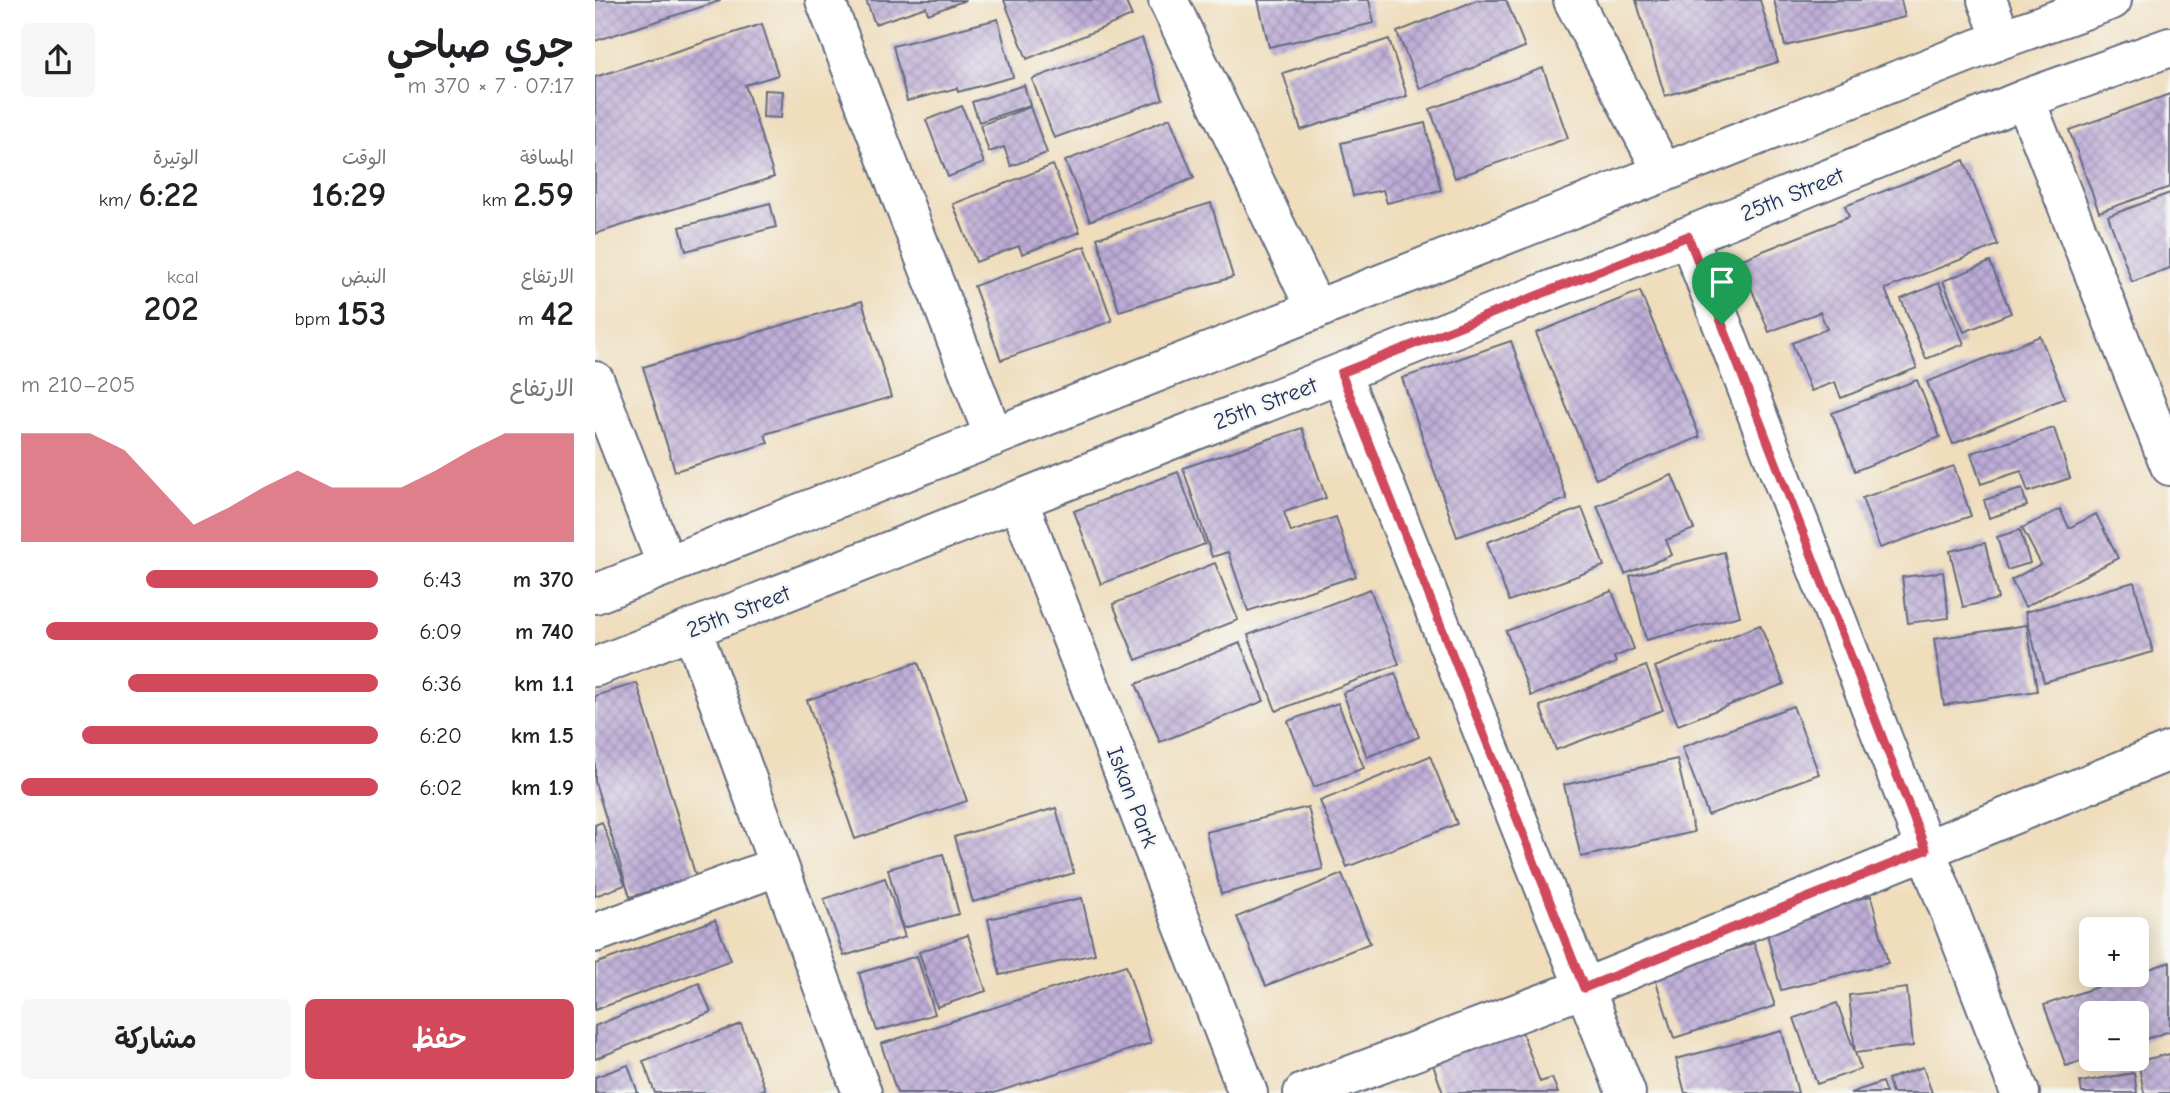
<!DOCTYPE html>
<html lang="ar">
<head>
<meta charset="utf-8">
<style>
	:root { --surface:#fff; --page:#f6f6f6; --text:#202124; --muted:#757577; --accent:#d1495b }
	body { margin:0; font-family:"Comic Neue","Playpen Sans Arabic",sans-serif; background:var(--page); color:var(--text); direction:rtl; height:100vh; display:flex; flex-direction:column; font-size:26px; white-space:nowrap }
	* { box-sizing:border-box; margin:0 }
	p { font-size:23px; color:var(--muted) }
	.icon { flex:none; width:38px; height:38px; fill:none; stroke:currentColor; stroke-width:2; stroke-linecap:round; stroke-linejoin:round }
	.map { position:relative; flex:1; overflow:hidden; direction:ltr }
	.side { display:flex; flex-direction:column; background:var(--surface); width:595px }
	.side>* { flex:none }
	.fabs { position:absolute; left:1484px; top:917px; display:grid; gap:14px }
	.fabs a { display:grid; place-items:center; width:70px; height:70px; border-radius:10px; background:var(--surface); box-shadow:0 4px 18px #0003; font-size:35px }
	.pin { position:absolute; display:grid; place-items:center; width:60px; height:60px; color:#fff; margin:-72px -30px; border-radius:50% 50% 50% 0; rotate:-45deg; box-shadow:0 0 7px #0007 }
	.pin .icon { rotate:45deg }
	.round { display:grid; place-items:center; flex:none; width:74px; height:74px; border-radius:10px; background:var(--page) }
	.overview { display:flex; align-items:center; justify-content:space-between; height:119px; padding:0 21px }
	h1 { font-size:38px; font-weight:600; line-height:52px }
	.metrics { display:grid; grid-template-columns:repeat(3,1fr); gap:10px; height:119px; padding:7px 21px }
	.metrics div { display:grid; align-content:center }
	.metrics b { font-size:35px; font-weight:600 }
	.metrics small { font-size:19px; font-weight:400 }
	.metrics p { font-size:19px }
	.chart { height:196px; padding:14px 21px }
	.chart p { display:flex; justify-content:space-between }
	.chart svg { width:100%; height:126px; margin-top:7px; fill:var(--accent); opacity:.7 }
	.cta { display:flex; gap:14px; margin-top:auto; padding:14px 21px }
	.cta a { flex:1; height:80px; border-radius:10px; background:var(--accent); color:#fff; font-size:28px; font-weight:600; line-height:80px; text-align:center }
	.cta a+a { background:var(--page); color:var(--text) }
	ul { padding:0 21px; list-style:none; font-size:23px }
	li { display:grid; grid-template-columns:112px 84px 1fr; align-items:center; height:52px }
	li i { height:18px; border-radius:9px; background:var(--accent) }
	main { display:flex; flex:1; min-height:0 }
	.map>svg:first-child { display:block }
	.building { fill:url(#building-cross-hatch) }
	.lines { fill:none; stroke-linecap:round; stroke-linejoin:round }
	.minor-casing { stroke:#656c7f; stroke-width:42 }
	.minor { stroke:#fff; stroke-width:38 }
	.route-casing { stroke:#fff; stroke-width:14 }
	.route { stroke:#d1495b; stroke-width:9 }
	.labels { text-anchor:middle; stroke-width:5; stroke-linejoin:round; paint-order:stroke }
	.street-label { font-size:23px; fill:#1b2f5e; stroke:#f6f6f2 }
</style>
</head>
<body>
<main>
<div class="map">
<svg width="1575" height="1093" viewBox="0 0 1575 1093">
	<defs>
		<pattern id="building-cross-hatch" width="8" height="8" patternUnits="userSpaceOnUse" patternTransform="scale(1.75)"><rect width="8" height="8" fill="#bdacd6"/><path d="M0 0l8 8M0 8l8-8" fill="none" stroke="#998cb1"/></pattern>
	</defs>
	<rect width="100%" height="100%" fill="#f6f6f2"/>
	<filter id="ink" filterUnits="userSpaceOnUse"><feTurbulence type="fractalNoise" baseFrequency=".0143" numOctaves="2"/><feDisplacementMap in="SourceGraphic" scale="14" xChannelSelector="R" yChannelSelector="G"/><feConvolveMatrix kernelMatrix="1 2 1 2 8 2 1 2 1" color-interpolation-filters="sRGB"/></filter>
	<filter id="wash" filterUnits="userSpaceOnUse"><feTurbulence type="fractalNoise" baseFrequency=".00686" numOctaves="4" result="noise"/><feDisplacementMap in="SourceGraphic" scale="28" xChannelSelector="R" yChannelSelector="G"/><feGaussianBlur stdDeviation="1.57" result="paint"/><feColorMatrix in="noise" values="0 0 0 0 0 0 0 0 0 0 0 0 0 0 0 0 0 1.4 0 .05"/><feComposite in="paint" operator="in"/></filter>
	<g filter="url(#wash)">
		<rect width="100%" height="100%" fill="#efddbc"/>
		<g id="blocks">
			<path class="building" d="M0 0H125V1L0 41Z
				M271 0H371L333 14 331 7 280 24Z
				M409 0H530L537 16 432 59Z
				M663 0H774L779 23 674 47Z
				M882 0H911L930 47 825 89 802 32Z
				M1041 0H1165L1183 62 1070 96Z
				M1179 0H1306L1310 17 1190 46Z
				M403 19 418 77 363 92 362 88 312 101 298 46Z
				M167 24 183 75 150 85 179 177 0 234V77Z
				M547 38 568 99 459 138 437 79Z
				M794 39 812 96 706 130 688 73Z
				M948 68 973 138 860 178 835 109Z
				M429 85 435 105 384 122 377 102Z
				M169 90 188 91 186 118 168 117Z
				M1575 94V187L1504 212 1474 130Z
				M367 106 389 163 353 177 331 120Z
				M435 107 452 153 416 166 409 147 394 152 385 125Z
				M575 118 599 178 495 221 470 161Z
				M830 123 846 190 792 203 788 190 758 196 746 143Z
				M1369 160 1403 245 1290 289 1322 368 1246 398 1240 382 1216 391 1197 343 1232 329 1225 312 1174 332 1145 260 1254 217 1250 206Z
				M458 165 485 232 427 254 424 246 381 262 358 204Z
				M1575 193V268L1537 282 1513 216Z
				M175 203 181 227 91 251 85 227Z
				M616 203 638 277 524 311 502 238Z
				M490 246 517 321 406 360 379 286Z
				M1395 262 1416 313 1369 332 1348 281Z
				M1344 283 1369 344 1331 359 1306 299Z
				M1045 291 1105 437 1001 479 941 333Z
				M267 301 296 397 170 434 173 443 80 471 48 367Z
				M1445 336 1470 398 1358 444 1332 382Z
				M916 341 972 499 862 537 807 378Z
				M1322 380 1345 437 1260 471 1237 413Z
				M707 428 731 498 689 512 696 532 741 517 761 576 653 611 633 552 617 557 588 468Z
				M1459 428 1475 478 1433 492 1426 471 1386 484 1376 453Z
				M1359 466 1376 516 1285 548 1267 498Z
				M583 472 610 544 506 584 479 511Z
				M1077 475 1099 529 1071 540 1077 555 1030 574 1002 506Z
				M1427 489 1432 506 1394 518 1389 500Z
				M987 508 1009 566 914 601 892 542Z
				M1465 509 1474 528 1501 514 1523 558 1430 607 1416 580 1446 564 1427 528Z
				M1425 530 1435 563 1412 570 1402 537Z
				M1390 543 1403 599 1368 607 1355 551Z
				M1129 552 1145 616 1051 640 1035 576Z
				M620 563 643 620 541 660 518 604Z
				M1348 572 1354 618 1313 623 1307 577Z
				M1539 582 1558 652 1449 682 1430 612Z
				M775 589 804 664 681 711 653 635Z
				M1017 591 1039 649 1019 657 1021 663 936 696 911 631Z
				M1165 625 1189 684 1083 725 1060 667Z
				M1432 625 1442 691 1349 705 1339 639Z
				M645 643 669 701 565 742 541 684Z
				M323 662 372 801 260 839 212 700Z
				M1051 666 1068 710 961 750 945 706Z
				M800 673 824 737 772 757 748 693Z
				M42 683 101 877 35 897 0 782V696Z
				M743 703 769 768 719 787 693 721Z
				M1198 706 1224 774 1113 815 1087 747Z
				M835 756 862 824 752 867 725 801Z
				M1082 759 1099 832 986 857 969 785Z
				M713 807 728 869 626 894 611 832Z
				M461 808 479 873 378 902 359 837Z
				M7 822 30 885 0 896V825Z
				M348 854 364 914 308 928 293 869Z
				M747 874 775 943 671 986 642 917Z
				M290 878 310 937 249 956 229 899Z
				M1276 896 1293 963 1186 990 1169 922Z
				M487 898 500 954 405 975 393 919Z
				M120 920 136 960 0 1010V964Z
				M373 935 391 991 342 1007 324 952Z
				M1159 943 1180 1006 1079 1038 1059 975Z
				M322 956 340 1014 282 1031 264 973Z
				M1575 962V1031L1542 1042V1013H1496V1058L1471 1066 1449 1005Z
				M531 965 556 1043 399 1093H302L286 1044Z
				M104 983 116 1012 0 1059V1026Z
				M1312 988 1318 1046 1260 1053 1254 995Z
				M1242 1003 1266 1069 1222 1084 1199 1018Z
				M146 1024 170 1089 160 1093H60L48 1061Z
				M926 1029 945 1082 957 1078 963 1093H848L836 1059Z
				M1187 1031 1203 1093H1090L1081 1059Z
				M1575 1054V1093H1549L1543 1061Z
				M33 1065 43 1093H0V1077Z
				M1328 1067 1337 1093H1297L1293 1079Z
				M1539 1073 1542 1093H1487L1485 1082Z
				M1287 1082 1291 1093H1255Z"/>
		</g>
	</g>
	<g filter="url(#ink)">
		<use href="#blocks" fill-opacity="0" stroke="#656c7f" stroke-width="2"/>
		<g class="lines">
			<defs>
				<path id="minor" d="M230 0 399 437
					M573 0 721 310
					M978 0 1068 172
					M1392 0 1407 39
					M1430 99 1575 466
					M1093 236 1425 1093
					M746 374 1031 1093
					M0 381 72 566
					M423 500 653 1093
					M0 594 1407 39 1517 0
					M97 629 267 1093
					M0 667 1093 236 1430 99 1575 47
					M0 933 184 866
					M708 1093 989 988 1575 751"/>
			</defs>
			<use href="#minor" class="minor-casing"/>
			<use href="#minor" class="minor"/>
		</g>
	</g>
	<g class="lines" filter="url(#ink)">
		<defs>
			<path id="route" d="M1093 236 1331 850 989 988 746 373Z"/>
		</defs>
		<use href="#route" class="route-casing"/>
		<use href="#route" class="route"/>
	</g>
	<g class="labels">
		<g class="street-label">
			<text transform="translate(1197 194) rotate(-22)" y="8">25th Street</text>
			<text transform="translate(670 403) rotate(-21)" y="8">25th Street</text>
			<text transform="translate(143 611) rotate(-21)" y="8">25th Street</text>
			<text transform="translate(538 797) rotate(69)" y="8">Iskan Park</text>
		</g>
	</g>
</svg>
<div class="fabs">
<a>+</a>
<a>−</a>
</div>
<div class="pin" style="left:1127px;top:324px;background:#1e9e55"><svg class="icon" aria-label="arrive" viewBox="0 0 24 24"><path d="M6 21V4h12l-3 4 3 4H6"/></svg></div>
</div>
<section class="side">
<div class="overview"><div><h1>جري صباحي</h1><p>07:17 · 7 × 370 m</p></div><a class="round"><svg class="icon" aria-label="share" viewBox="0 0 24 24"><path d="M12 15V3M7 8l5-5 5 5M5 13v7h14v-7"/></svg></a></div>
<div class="metrics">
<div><p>المسافة</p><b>2.59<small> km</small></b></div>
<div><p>الوقت</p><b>16:29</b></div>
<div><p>الوتيرة</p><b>6:22<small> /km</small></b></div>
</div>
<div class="metrics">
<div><p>الارتفاع</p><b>42<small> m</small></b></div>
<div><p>النبض</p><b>153<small> bpm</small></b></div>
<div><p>kcal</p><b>202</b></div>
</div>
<div class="chart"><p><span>الارتفاع</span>205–210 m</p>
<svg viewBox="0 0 160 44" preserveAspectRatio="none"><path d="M0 44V6L10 6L20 6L30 12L40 25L50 38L60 32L70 25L80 19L90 25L100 25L110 25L120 19L130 12L140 6L150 6L160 6V44z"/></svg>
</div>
<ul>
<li><b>370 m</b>6:43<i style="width:65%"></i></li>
<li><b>740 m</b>6:09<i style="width:93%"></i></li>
<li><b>1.1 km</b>6:36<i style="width:70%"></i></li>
<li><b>1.5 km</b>6:20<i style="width:83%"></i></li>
<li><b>1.9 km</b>6:02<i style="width:100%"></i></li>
</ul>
<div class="cta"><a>حفظ</a><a>مشاركة</a></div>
</section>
</main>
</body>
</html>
